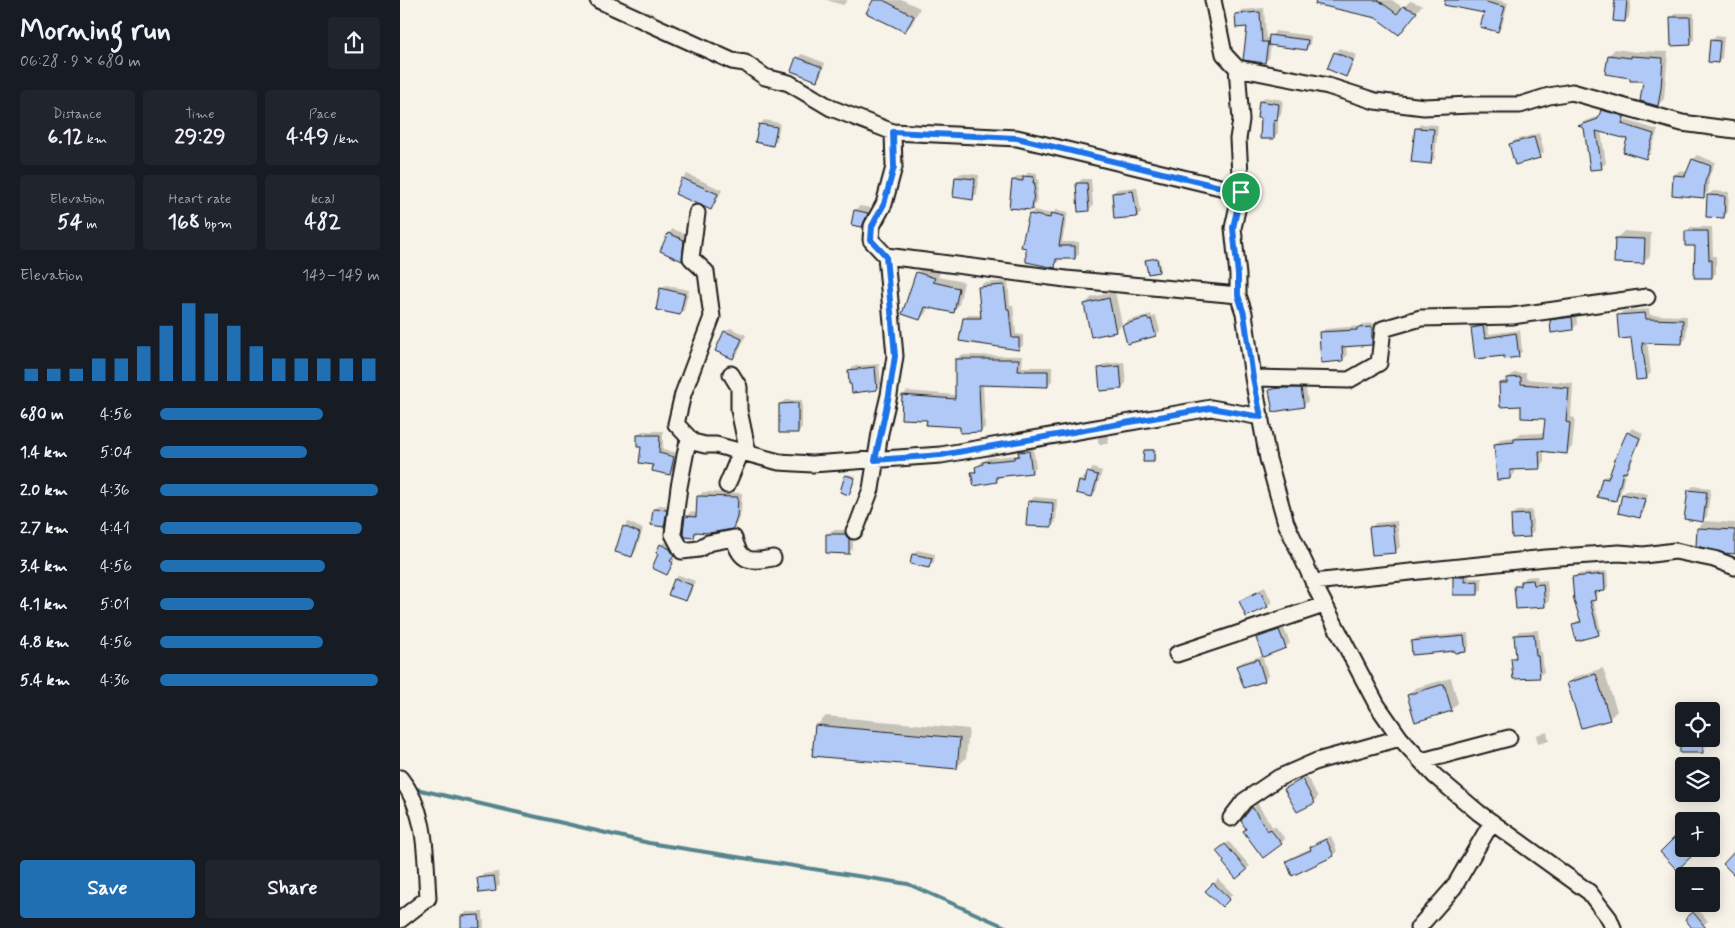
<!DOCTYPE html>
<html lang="en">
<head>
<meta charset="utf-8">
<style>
	:root { --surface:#171b24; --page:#20242c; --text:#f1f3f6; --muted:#9ea1a6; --accent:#1f6fb2 }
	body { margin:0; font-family:Mynerve,sans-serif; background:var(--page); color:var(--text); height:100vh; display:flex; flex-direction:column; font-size:19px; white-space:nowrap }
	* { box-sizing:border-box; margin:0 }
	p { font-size:16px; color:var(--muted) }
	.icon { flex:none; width:28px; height:28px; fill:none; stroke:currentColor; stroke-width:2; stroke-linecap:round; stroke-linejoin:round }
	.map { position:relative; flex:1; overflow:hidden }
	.details { display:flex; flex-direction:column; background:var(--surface); width:400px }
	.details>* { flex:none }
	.controls { position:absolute; left:1275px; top:702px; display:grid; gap:10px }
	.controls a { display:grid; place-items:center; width:45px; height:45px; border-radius:5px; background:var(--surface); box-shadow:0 2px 12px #0003; font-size:25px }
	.pin { position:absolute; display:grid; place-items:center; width:42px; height:42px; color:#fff; margin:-21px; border:2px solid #fff; border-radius:50%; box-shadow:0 1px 5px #0007 }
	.round { display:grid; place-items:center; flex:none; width:52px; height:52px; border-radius:5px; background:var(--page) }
	.headline { display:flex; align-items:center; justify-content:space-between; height:85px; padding:0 20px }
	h1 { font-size:28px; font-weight:700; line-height:38px }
	.metrics { display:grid; grid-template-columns:repeat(3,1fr); gap:8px; height:85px; padding:5px 20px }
	.metrics div { display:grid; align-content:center; border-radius:5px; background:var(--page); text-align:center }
	.metrics b { font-size:21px; font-weight:700 }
	.metrics small { font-size:14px; font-weight:400 }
	.metrics p { font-size:14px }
	.chart { height:140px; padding:10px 20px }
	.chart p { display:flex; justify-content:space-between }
	.chart svg { width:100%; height:90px; margin-top:5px; stroke:var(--accent); stroke-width:6 }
	.cta { display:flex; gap:10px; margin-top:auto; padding:10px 20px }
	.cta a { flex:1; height:58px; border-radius:5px; background:var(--accent); color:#fff; font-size:20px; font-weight:700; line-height:58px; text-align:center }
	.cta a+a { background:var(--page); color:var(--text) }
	ul { padding:0 20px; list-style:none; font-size:16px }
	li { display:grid; grid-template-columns:80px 60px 1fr; align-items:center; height:38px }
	li i { height:12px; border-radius:6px; background:var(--accent) }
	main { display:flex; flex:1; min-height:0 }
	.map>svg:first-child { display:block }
	.shadow { fill:#0003 }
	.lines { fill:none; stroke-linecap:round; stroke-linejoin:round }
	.stream { stroke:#56848d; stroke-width:4 }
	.building { fill:#b0c9f7; stroke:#1c1c1c }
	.minor-casing { stroke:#1c1c1c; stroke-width:19 }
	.minor { stroke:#f7f3e8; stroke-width:15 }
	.route-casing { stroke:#fff; stroke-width:10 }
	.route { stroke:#1a73e8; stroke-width:6 }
</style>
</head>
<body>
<main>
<section class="details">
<div class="headline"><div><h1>Morning run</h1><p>06:28 · 9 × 680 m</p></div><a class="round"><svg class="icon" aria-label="share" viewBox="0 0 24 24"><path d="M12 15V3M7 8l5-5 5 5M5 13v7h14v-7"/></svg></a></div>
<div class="metrics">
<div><p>Distance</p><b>6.12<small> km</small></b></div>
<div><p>Time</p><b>29:29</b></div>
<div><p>Pace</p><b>4:49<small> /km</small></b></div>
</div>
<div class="metrics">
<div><p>Elevation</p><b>54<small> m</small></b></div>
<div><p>Heart rate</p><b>168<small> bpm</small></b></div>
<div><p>kcal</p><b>482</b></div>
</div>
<div class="chart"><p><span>Elevation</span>143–149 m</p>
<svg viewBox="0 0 160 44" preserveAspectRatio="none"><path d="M5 44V38M15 44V38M25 44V38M35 44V33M45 44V33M55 44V27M65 44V17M75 44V6M85 44V11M95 44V17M105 44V27M115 44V33M125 44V33M135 44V33M145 44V33M155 44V33"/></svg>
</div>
<ul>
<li><b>680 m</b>4:56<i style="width:74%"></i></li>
<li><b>1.4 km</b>5:04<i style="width:67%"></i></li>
<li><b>2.0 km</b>4:36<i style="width:99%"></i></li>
<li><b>2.7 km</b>4:41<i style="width:92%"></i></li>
<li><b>3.4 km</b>4:56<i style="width:75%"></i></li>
<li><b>4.1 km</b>5:01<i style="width:70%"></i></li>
<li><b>4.8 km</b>4:56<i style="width:74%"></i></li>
<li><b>5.4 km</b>4:36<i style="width:99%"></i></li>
</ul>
<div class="cta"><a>Save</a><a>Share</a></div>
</section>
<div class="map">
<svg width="1335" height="928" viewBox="0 0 1335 928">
	<rect width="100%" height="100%" fill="#f7f3e8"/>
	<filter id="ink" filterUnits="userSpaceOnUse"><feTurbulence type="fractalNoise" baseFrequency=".02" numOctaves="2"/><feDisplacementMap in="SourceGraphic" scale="10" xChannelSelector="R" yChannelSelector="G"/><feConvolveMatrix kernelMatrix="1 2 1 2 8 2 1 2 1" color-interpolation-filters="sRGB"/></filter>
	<g filter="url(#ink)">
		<path class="shadow" d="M426 0H448L443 5Z
			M474 0H503L520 8 512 24 505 31Z
			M934 0H992L1003 8 1010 1 1022 5 999 34 976 17Z
			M1060 0H1098L1108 3 1102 26 1098 31 1085 12Z
			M1217 0H1231L1229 17 1225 21Z
			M864 8 866 38H870L875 31 911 36 910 44 906 49 871 44 869 58 865 62 849 26 837 15 841 10Z
			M1276 13H1294V40L1290 44 1272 18Z
			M1316 36 1324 37 1322 58 1318 62 1311 41Z
			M939 48 957 55 950 71 946 75 935 53Z
			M1215 49 1237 52 1239 51 1268 52 1264 99 1258 105 1244 80 1231 77 1209 55Z
			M402 54 425 63 421 75 416 79 397 58Z
			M865 97 883 100 881 115 878 118V133L873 138 862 117 860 101Z
			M1206 106 1228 112 1225 120 1258 130 1250 154 1246 158 1228 139 1201 131 1206 163 1201 167 1185 127 1180 125 1183 122 1200 116 1202 110Z
			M364 120 380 123 377 140 373 144 360 125Z
			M1021 124 1038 125 1035 158 1031 162 1017 128Z
			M1139 133 1144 152 1140 157 1116 164 1110 144 1115 140Z
			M1297 155 1315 162 1309 177 1308 192 1303 196 1274 175 1279 171 1288 172 1293 160Z
			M629 172 637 173V179H639L636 204 632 209 613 180 618 176H625Z
			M561 173 579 175 577 194 572 198 554 196 556 177Z
			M287 174 322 190 315 204 311 209 283 179Z
			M682 179H691L693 206 688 210 677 184Z
			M737 187 741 212 737 216 715 218 713 193 717 189Z
			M1313 191 1329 192 1328 212 1324 217 1308 195Z
			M460 206 471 208 467 222 462 226 455 210Z
			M634 210 652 214 656 210 668 212 662 242H679V254L675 258H659L658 262 654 266 627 247H623L630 214Z
			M1291 227H1312L1313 256H1316V273L1312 277 1296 245 1286 231Z
			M273 229 288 235 286 255 282 259 261 251 269 233Z
			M1224 231 1251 233 1250 256 1243 263 1217 238Z
			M758 257 761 269 759 271 746 261Z
			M524 266 540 272 538 277 564 282 559 305 553 311 528 307 526 313 520 319 503 313 518 272Z
			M608 281 610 305H613L616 334 623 335V345L619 349 564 319 568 315H582L579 288 583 283Z
			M266 285 289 290 284 310 280 314 261 289Z
			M715 292 722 324 715 331 685 304 692 297Z
			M1249 309 1250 315 1287 316 1286 339 1282 343 1247 342 1251 373 1246 378 1232 337 1219 315 1223 311Z
			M1176 313 1177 324 1173 329 1151 321 1155 316Z
			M751 314 752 317 756 316 760 331 755 335 723 325 727 321Z
			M1087 322 1089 334 1120 330 1122 351 1118 356 1105 354 1073 328 1077 324Z
			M976 323V340L971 344 946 345 947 356 942 360 920 333 925 329 960 326 963 324Z
			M330 328 346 335 338 353 333 358 325 332Z
			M561 355 623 356 622 367H652V381L647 385 583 383 585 427 581 431 528 419 503 396 507 391 556 395 557 359Z
			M724 362 726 383 721 388 699 369 704 364Z
			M479 364 481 384 477 389 453 391 449 371 453 366Z
			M1114 373H1126V379L1173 383 1171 417 1175 418 1172 447 1167 452 1144 450V462L1139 468 1115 469V473L1110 478 1095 444 1100 439 1117 437 1121 434 1145 433 1147 418 1123 404 1100 384Z
			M905 384 908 401 904 406 874 411 870 390 875 386Z
			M385 400H402V427L398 432 380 404Z
			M1232 428 1243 433 1230 467 1226 471 1220 495 1215 500 1203 478 1208 474 1211 475 1228 433Z
			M242 431H263V449L277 453 274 469 270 473 254 464 242 446 238 435Z
			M709 434 708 443 707 444H698V438L700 436Z
			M633 447 636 467 631 472 601 476 597 480 573 473 581 463 588 458 617 455 624 448Z
			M747 449H756L755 459 754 461 745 450Z
			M693 468 702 471 696 491 692 496 680 482 684 477 687 478 689 473Z
			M448 474 456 476 449 494 446 476Z
			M1293 486 1311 488 1307 516 1303 520 1289 490Z
			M1227 490 1248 494 1244 512 1240 517 1223 494Z
			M303 492 342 493 341 512 337 523 333 528 298 532 293 536 286 517 290 512 298 513 299 496Z
			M634 497 657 499 656 522 651 526 629 502Z
			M259 505 270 506 268 521 264 526 254 509Z
			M1132 510 1134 531 1129 536 1112 515 1117 511Z
			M997 521 1000 547 996 551 971 528 975 523Z
			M1305 521 1335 523V552L1297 545 1298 528Z
			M228 522 243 529 236 551 232 556 224 527Z
			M432 530H450L453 534V548L449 552 427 535Z
			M265 542 274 546 277 552 272 558 275 559 267 573 261 545Z
			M517 550 535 554 534 562 529 567 513 555Z
			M1207 571 1208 587 1205 590 1197 591 1198 595 1193 599 1201 630 1198 634 1173 625 1177 621 1181 620 1174 577 1177 574Z
			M1058 573H1069V578H1082V589L1077 594 1054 578Z
			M279 575 295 581 290 595 286 600 270 594 275 579Z
			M1137 576 1138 581 1147 580 1149 601 1144 606 1116 587 1126 577Z
			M865 587 872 602 867 606 840 601 845 597Z
			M883 626 890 643 886 647 862 656 869 675 864 680 838 666 842 662 864 655 857 639 862 634Z
			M1138 630 1140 652H1142L1144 672 1139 676 1112 659 1117 654 1115 636 1119 631Z
			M1068 633 1069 647 1065 651 1012 642 1016 638Z
			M1203 668 1217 711 1210 718 1182 727 1168 684 1175 677Z
			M1051 678 1058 703 1051 710 1008 695 1015 688Z
			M426 716 569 729 566 758 557 767 416 726Z
			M1284 722V739H1311V728L1314 727V738L1302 751 1281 752 1280 726Z
			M1147 732 1149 741 1138 744 1136 735Z
			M907 776 918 797 914 802 886 789 890 785Z
			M857 803 873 828 875 826 885 839 881 843 847 829 842 821Z
			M1281 833 1284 835V849H1297L1277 868 1262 852Z
			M931 836 937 851 933 855 887 861 892 857 912 848 911 847 916 842Z
			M829 842 850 866 846 869 821 847Z
			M98 872 100 885 95 889 78 879 83 874Z
			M818 879 833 894 822 905 807 891Z
			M1298 909 1308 921 1300 928H1294L1291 915Z
			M66 912H83L84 928H63L62 917Z"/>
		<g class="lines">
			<path class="stream" d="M12 788 249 843 508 884 608 928"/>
		</g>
		<path class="building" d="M473 0H483L514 16 505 32 466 13Z
			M916 0H978L997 14 1003 6 1017 12 999 35 976 18 915 4Z
			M1045 0H1078L1105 7 1098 32 1080 27 1084 13 1044 5Z
			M1215 0H1227L1225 22 1213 21Z
			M860 12 862 42H868L865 63 843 60 847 27 836 28 835 14Z
			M1270 17H1290L1291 45 1271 46Z
			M869 35 908 40 906 50 868 45Z
			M1310 40 1320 41 1318 63 1308 62Z
			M934 52 953 60 946 77 927 69Z
			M1208 55 1231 58V56L1263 58 1261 88 1258 106 1240 101 1243 81H1230V78L1205 74Z
			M396 57 422 67 417 81 391 71Z
			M859 101 879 104 877 121 874 120V139H860L861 118H857Z
			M1201 110 1224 116 1222 124 1254 134 1246 159 1223 152 1227 139 1196 131 1202 169 1190 170 1184 128 1178 126 1198 119Z
			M359 124 377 127 373 146 355 142Z
			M1015 128 1034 129 1031 164 1011 162Z
			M1134 137 1140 158 1115 165 1109 144Z
			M1292 159 1311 166 1305 182 1304 198 1272 195 1273 175 1285 176Z
			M623 176 634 177 633 183H635L632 210 609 208 612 180 623 181Z
			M555 177 575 179 573 200 553 197Z
			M282 178 318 194 311 210 275 194Z
			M676 183H687L689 211 678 212Z
			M733 191 737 217 714 219 712 193Z
			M1307 195 1325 196 1324 218 1306 217Z
			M454 210 468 213 462 227 451 225Z
			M651 213 664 216 659 246H675V259H656L655 268 626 262V248L621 247 629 214 650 218Z
			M1285 231H1308L1309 260H1312V278H1294L1295 246H1285Z
			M268 233 284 240 282 261 260 251Z
			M1215 238 1245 239 1244 264 1214 263Z
			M757 258 759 272 748 274 745 260Z
			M516 272 535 278 533 282 559 288 554 313 525 307 520 320 502 314Z
			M604 285 607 309H609L612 338H619V350L559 341 563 318H581L578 287Z
			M260 288 285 294 280 315 256 310Z
			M709 298 716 332 691 337 684 304Z
			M1245 313 1246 319 1283 320 1282 344 1242 343 1247 379 1236 380 1231 338 1219 339 1217 315Z
			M1172 317 1173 330 1151 333 1150 320Z
			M747 318 748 320 751 319 756 336 727 344 722 325Z
			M1083 326 1085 338 1116 333 1119 357 1104 359V356L1075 359 1071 328Z
			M972 327V345L942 347 943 361 921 363 919 332 957 330V328Z
			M324 331 342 339 333 359 315 351Z
			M555 359H619L618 371H648V387L579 385 581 432 560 433V427L526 425 527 420 501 419 502 395 555 399Z
			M720 366 722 389 700 391 698 368Z
			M475 367 477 390 452 393 451 384H449L448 370Z
			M1121 377V384L1169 388 1166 422 1170 423 1167 454 1139 451 1140 469 1110 470V479L1097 480 1094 444 1114 442V439L1143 438 1145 419 1121 418V406L1100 407 1099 383H1107V378Z
			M879 388H901L904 407 873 412 869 390Z
			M398 403V433H379V404Z
			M1227 432 1240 438 1226 473 1223 472 1216 501 1197 497 1202 478 1208 479 1217 454Z
			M237 435H260L259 453 274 457 270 475 252 471 253 465 239 463 241 447H237Z
			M744 450H754V462H743Z
			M629 451 632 473 596 477 597 482 574 486 571 472H576L575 467 583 464 582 462 614 459V457L619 456 618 452Z
			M687 472 698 475 692 497 676 493 679 481 685 483Z
			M445 475 455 478 449 495 440 492Z
			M1288 490 1307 492 1303 522 1284 519Z
			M1222 494 1245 499 1240 518 1218 513Z
			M297 496 338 497 337 517 333 529 309 533 295 532 294 538 285 537 283 532 285 516 296 517Z
			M628 501 653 503 652 527 626 526Z
			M253 509 267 510 264 527 251 525Z
			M1128 514 1130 537 1112 538 1111 515Z
			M993 525 996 553 972 555 969 527Z
			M223 526 240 533 232 557 215 552Z
			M1297 528 1335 530V554L1324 553 1296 546Z
			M426 534H445L449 539V554L426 553Z
			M260 544 270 549 274 556 270 561 273 563 267 575 252 568 258 554 256 553Z
			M512 554 532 558 529 568 510 564Z
			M1204 574 1205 591 1194 592 1196 600 1190 601 1199 635 1176 641 1172 624 1181 622 1174 601 1172 577Z
			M1053 577H1065V582L1078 581V595H1053Z
			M274 579 292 585 286 601 268 595Z
			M1133 580 1134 585 1143 584 1145 607 1116 609 1114 586H1121V581Z
			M860 591 868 607 846 617 839 601Z
			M879 630 886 648 863 657 856 638Z
			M1134 634 1136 656H1138L1140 678 1113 679 1111 658H1116L1114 635Z
			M1064 636 1066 652 1055 653V651L1012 655 1011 641Z
			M858 659 865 681 844 688 836 666Z
			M1196 674 1210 720 1181 728 1167 683Z
			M1044 684 1052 711 1015 722 1007 695Z
			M415 725 560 738 557 769 412 756Z
			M1280 739H1303V753H1280Z
			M902 779 915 803 897 812 884 789Z
			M852 807 868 831 870 829 882 844 863 858 843 831 846 829 841 821Z
			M1276 836 1284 844V849H1289L1294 854 1277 870 1260 852Z
			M926 839 934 856 892 876 886 861 911 850 910 847Z
			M825 844 847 870 836 879 823 863 824 861 816 851Z
			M1335 851V876L1323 864Z
			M94 876 96 891 79 893 77 878Z
			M813 883 830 899 822 907 805 891Z
			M1293 912 1306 928H1292L1285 919Z
			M79 915 80 928H61V916Z"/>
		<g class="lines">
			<defs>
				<path id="minor" d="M198 0 332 61 345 63 365 77 389 83 431 108 493 132 617 138 841 192
					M813 0 824 54 837 68 928 86 975 101 1024 107 1071 105H1120L1149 96 1172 92 1282 123 1335 130
					M837 68 841 120 838 139 841 192 833 228 838 275V295L844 313 853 378 868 459 886 523 919 594 958 669 977 705 1000 738 1035 776 1079 813 1189 892 1209 918 1213 928
					M486 256 666 279 838 295
					M331 374 339 387V410L348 453
					M853 378 949 380 979 363 983 329 1021 318 1112 316 1247 297
					M293 442 276 424 283 394 312 317 306 272 291 258 297 213
					M327 485 341 452
					M454 531 457 526 471 489 480 433 489 395 495 356 486 256 471 240 472 226 484 204 494 167 493 132
					M373 558C351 562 340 563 334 538L308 543 299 549 282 551 273 534 279 487 287 445 293 442 305 445H316L379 462 412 464 541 455 811 408 861 417
					M913 582 1146 558 1219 553 1244 555 1275 551 1314 559 1335 567
					M777 654 924 605
					M1022 761 1109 738
					M0 778C28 812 25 856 28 898L0 920
					M831 818 844 801 878 778 917 761 1000 738
					M1018 928 1054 887 1092 822"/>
			</defs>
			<use href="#minor" class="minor-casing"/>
			<use href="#minor" class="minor"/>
		</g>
	</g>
	<g class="lines" filter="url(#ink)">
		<defs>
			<path id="route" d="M493 132 617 138 841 192 833 228 838 275V295L844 314 853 378 861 417 811 408 541 455 475 460 489 395 495 356 486 256 471 240 472 226 484 204 494 167Z"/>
		</defs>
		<use href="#route" class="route-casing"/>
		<use href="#route" class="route"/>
	</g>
</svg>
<div class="controls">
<a><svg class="icon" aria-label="locate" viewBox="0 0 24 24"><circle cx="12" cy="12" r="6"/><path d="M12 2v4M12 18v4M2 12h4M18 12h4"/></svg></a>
<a><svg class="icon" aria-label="layers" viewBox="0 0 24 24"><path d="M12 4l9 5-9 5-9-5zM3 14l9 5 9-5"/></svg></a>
<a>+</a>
<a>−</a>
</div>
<div class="pin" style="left:841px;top:192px;background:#1e9e55"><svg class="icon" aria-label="arrive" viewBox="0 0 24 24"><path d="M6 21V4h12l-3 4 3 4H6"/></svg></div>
</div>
</main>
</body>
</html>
